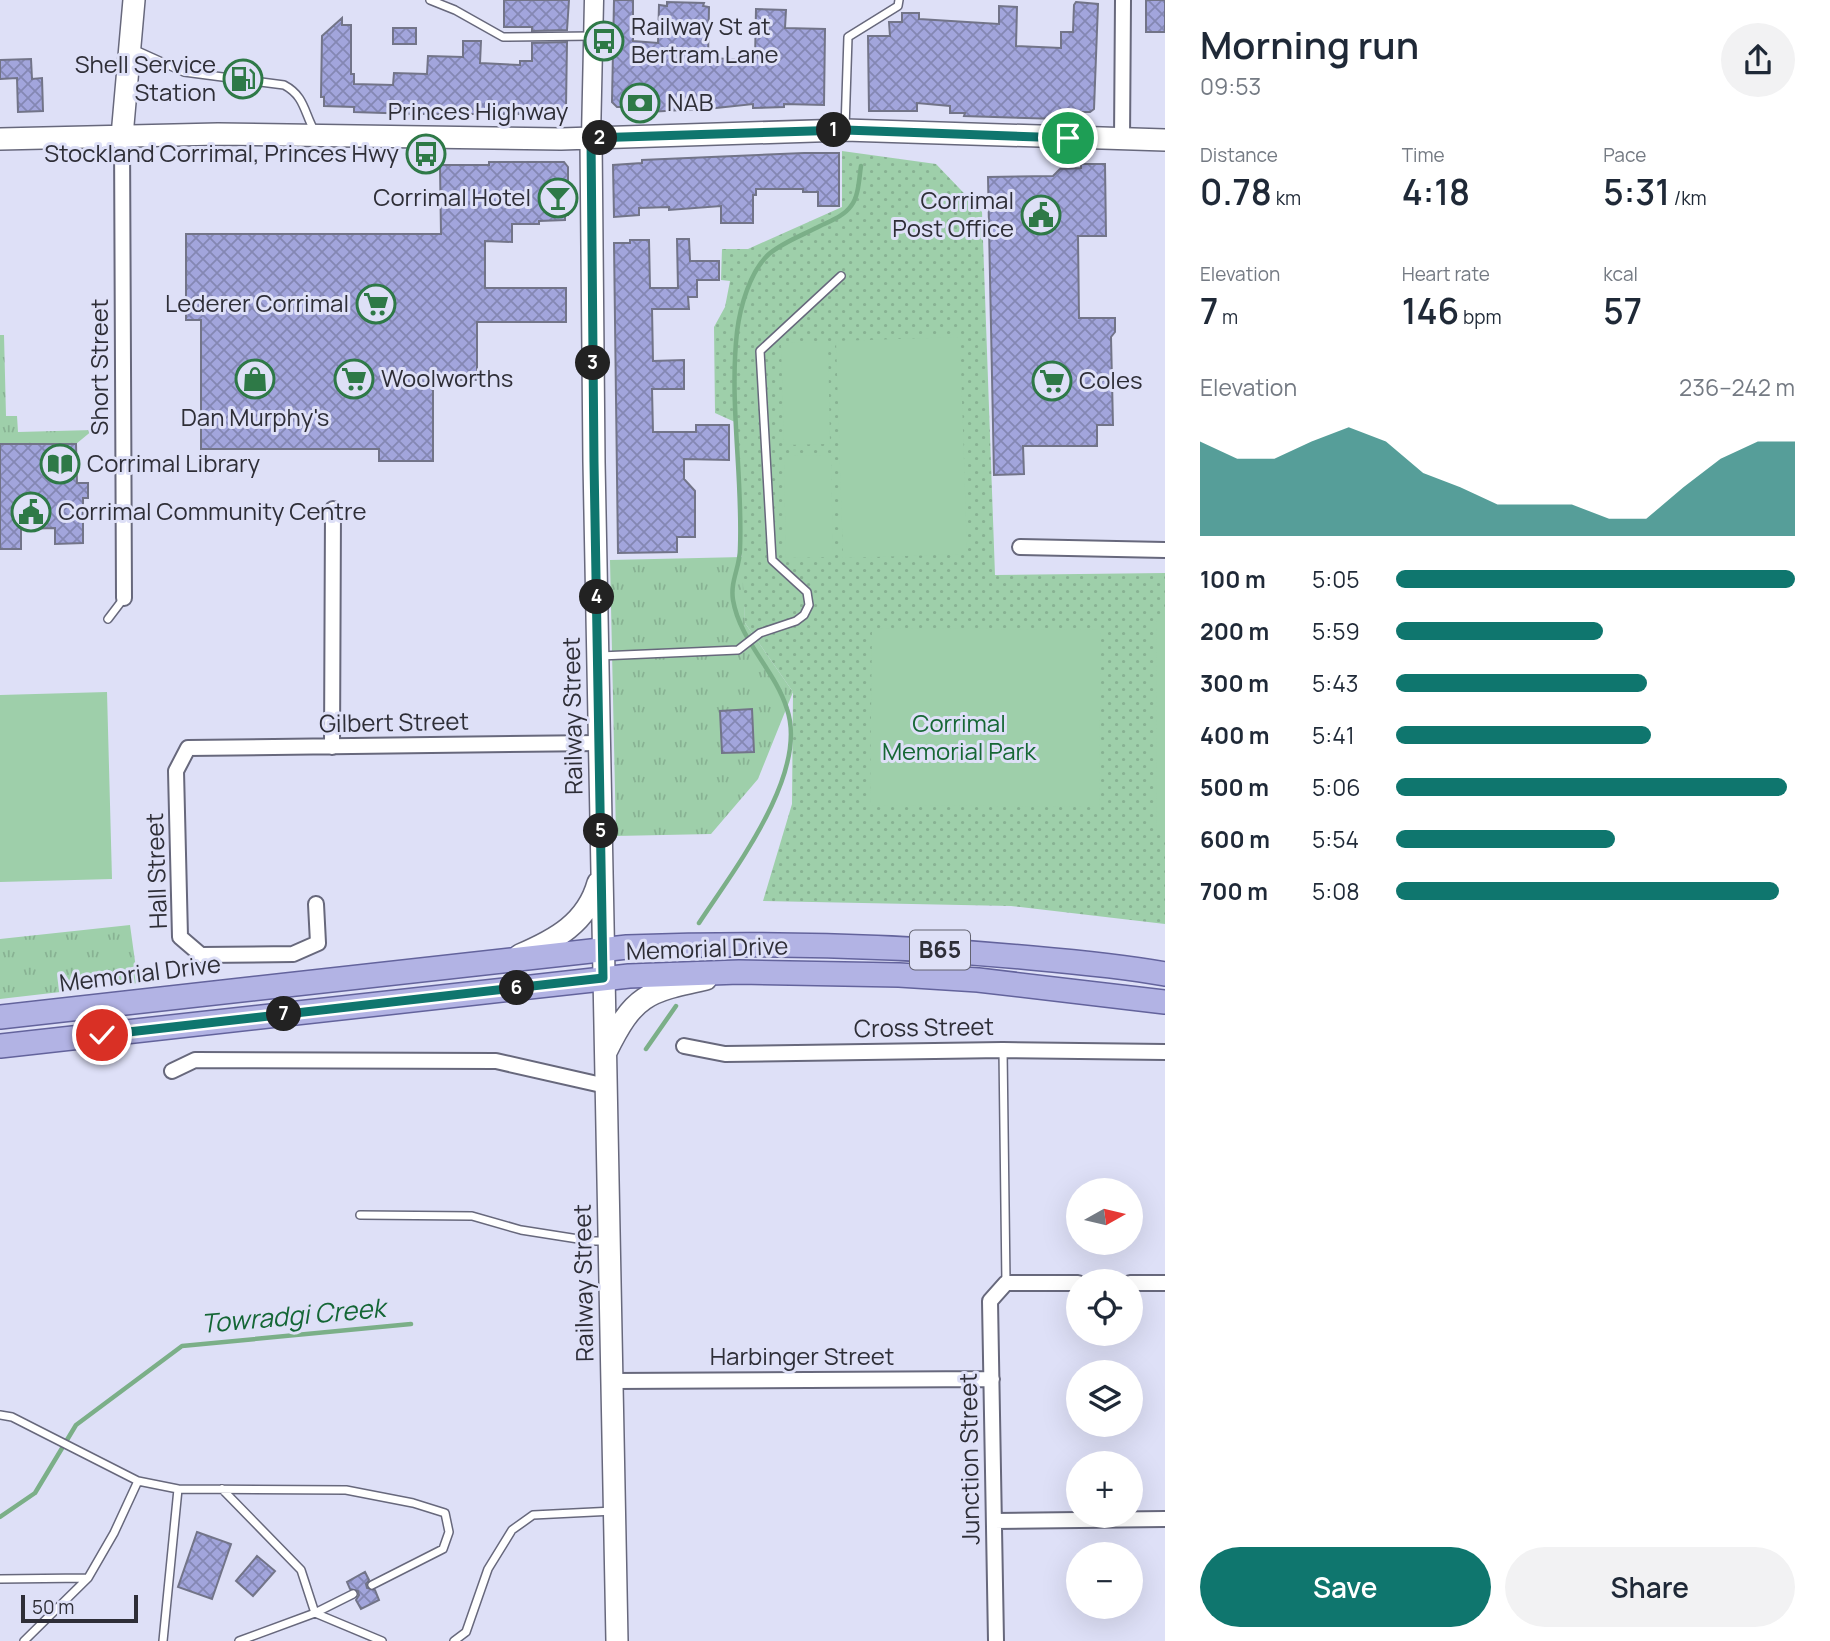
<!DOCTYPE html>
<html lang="en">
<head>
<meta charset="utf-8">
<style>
	:root { --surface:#fff; --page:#f2f2f3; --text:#1f2937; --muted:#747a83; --accent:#0f766e }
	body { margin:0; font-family:Manrope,sans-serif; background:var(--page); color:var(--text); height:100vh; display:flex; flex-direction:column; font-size:26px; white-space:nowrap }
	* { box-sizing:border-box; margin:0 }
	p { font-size:23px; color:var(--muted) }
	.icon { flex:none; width:38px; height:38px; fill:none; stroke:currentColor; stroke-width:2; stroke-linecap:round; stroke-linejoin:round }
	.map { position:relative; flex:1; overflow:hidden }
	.panel { display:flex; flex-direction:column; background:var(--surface); width:665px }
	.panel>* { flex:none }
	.needle { width:46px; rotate:82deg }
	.controls { position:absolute; left:1066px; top:1178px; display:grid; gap:14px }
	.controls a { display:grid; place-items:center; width:77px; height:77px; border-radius:50%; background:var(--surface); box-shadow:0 7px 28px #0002; font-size:35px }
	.scale { position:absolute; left:21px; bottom:18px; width:117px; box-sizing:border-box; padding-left:7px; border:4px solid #2e2e37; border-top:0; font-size:19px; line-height:24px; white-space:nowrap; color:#2e2e37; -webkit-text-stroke:5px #dee0f7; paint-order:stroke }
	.pin { position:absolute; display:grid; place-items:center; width:60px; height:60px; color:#fff; margin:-30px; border:4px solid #fff; border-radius:50%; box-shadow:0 2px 7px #0007 }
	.km { position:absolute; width:35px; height:35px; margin:-18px; border-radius:50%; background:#222; color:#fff; font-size:19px; line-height:35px; text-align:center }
	.round { display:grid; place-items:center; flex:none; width:74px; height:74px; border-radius:37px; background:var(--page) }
	.head { display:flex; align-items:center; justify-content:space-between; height:119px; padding:0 35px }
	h1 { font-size:38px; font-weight:600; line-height:52px }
	.figures { display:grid; grid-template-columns:repeat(3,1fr); gap:10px; height:119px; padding:7px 35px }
	.figures div { display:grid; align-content:center }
	.figures b { font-size:35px; font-weight:600 }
	.figures small { font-size:19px; font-weight:400 }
	.figures p { font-size:19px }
	.chart { height:196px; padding:14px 35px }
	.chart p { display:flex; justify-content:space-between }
	.chart svg { width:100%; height:126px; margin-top:7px; fill:var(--accent); opacity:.7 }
	.primary-button { display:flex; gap:14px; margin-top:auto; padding:14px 35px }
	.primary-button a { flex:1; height:80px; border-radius:42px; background:var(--accent); color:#fff; font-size:28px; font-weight:600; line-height:80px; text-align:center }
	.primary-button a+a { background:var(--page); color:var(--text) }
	ul { padding:0 35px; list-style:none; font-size:23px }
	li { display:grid; grid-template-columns:112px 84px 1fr; align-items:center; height:52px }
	li i { height:18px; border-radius:9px; background:var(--accent) }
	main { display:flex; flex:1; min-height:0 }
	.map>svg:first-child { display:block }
	.grass { fill:url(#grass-tufts) }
	.park { fill:url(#park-dots) }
	.garden { fill:#9ecfaa }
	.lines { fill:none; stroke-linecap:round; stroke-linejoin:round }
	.stream { stroke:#7baf88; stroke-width:4.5 }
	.building { fill:url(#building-cross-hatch); stroke:#727488; stroke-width:2 }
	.service-casing { stroke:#67687c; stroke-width:10 }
	.minor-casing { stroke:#67687c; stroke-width:18 }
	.tertiary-casing { stroke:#67687c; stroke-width:21 }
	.secondary-casing { stroke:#67687c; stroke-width:24 }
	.primary-casing { stroke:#63639c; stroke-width:26 }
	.service { stroke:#fff; stroke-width:7 }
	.minor { stroke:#fff; stroke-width:14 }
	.tertiary { stroke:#fff; stroke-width:18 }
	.secondary { stroke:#fff; stroke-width:21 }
	.primary { stroke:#b2b3e4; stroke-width:23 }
	.route-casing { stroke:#fff; stroke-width:14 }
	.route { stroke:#0f766e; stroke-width:9 }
	.labels { text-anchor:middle; stroke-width:6; stroke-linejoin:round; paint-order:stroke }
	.shield { fill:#dee0f7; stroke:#636371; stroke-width:2 }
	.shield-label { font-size:23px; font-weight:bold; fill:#2e2e37 }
	.poi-label { font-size:24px; fill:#2e2e37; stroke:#dee0f7; text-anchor:start }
	.street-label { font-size:24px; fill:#2e2e37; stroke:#dee0f7 }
	.park-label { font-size:24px; fill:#166735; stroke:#dee0f7 }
	.water-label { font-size:26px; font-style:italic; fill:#146635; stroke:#dee0f7 }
</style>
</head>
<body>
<main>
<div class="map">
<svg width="1165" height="1641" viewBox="0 0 1165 1641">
	<defs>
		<pattern id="grass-tufts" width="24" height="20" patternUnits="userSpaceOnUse" patternTransform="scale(1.75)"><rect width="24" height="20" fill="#9ecfaa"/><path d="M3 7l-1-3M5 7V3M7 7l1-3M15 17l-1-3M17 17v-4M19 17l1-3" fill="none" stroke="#88b293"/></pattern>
		<pattern id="park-dots" width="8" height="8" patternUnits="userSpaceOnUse" patternTransform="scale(1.75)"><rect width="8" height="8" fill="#9ecfaa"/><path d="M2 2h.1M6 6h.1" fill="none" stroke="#88b293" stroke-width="1.8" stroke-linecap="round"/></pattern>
		<pattern id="building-cross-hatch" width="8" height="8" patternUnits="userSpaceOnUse" patternTransform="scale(1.75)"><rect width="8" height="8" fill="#a2a5dc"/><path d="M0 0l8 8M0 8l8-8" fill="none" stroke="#8487b3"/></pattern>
	</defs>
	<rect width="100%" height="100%" fill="#dee0f7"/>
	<path class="grass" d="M0 335H4L6 416H17L18 432 93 430 76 444H0Z
		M743 557 745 623 793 692 758 779 711 834 616 836 610 560Z
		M130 925 138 983 0 999V939Z"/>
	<path class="park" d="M842 151 936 164 982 212 995 575 1165 573V924L1011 906 763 901 792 804 793 692 745 623 735 422 715 413 714 327 725 307 730 281 721 280 722 249H748L842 207Z"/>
	<path class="garden" d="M960 337 967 554 843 558 836 341Z
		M828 342 830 444 784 445 781 343Z
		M831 455 833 557 786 558 784 456Z
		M1156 617H1165V833H1157Z
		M872 628 1101 630 1099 807 870 805Z
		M107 692 112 879 0 882V695Z"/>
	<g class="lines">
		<path class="stream" d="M699 923C733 871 809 774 787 709 775 670 740 641 733 600 730 581 740 567 740 549 743 477 729 403 737 332 740 307 750 271 769 254 783 242 803 235 820 226 830 221 844 216 851 206 859 196 859 178 861 166
			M646 1049 676 1006
			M0 1517 35 1493 76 1425 182 1346 411 1324"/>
	</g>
	<path class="building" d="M504 0H569L567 30 532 31V27H504Z
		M614 0H633V41L658 43 659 5 667 6V2L704 3 703 6 709 7 708 58 755 60 756 9 786 10 785 28 825 29 824 105 784 104V107L753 108V104L716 108 648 112 630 111V107H617L612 102Z
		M1146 0H1165V32H1146Z
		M1076 2 1098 4 1094 109 1090 112H1059V119L964 116 965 113H950V106L917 103V111H869L868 36H890L889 22H902V13H919V19L999 24V6L1017 7 1016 46 1061 48V32H1073L1074 5Z
		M342 18V25H351V74H354V84L393 85 394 73 427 74 428 56 463 57V41H481L480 63 520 65V61H532V43L567 42 566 107 559 114H415L354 112V107L324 106V97H321L322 36Z
		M393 28H416V44H393Z
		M31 59 32 79 42 78 43 111 18 112 17 78 0 79V60Z
		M804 153H839V206H818V192H803V189H756V195H753V223H721V206L669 210V207L639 208V215L614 217 613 165 642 163V160Z
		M489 162H564L568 167V215H565V220L539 221V224H512V242L485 241V288H566V322H477V380H433V461H379V449H201V320H186V234H441L440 165H489Z
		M1081 164H1105L1106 236H1078L1079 318H1115V332L1111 337 1113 425H1097V446H1023L1024 474 994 475 988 177 1053 176 1060 169 1081 168Z
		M677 239H689L690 261H719V280H697V297H688L689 309H652L653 361 684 360V389H652L653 432H696V425H729V460L684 459V479L695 491V537H677V552L618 553 614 243H630V240H649L650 288H678Z
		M0 444H76L77 483H88V498H83V543L55 544V528L21 529V549H0Z
		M752 709 754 752 722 753 720 711Z
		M197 1532 231 1544 212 1599 178 1587Z
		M257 1556 275 1571 253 1596 236 1581Z
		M365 1572 369 1580 366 1584 367 1588 375 1590 379 1600 361 1609 356 1600 359 1595 358 1591 350 1589 347 1582Z"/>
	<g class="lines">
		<defs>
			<path id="service" d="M430 0 455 10 503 37 593 36
				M133 49 184 72 284 85C305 96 304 113 315 132
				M845 129 848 37 898 6 899 0
				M108 619 124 598
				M600 656 738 650 760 633 796 621 804 615 809 605 807 592 772 560 760 351 841 276
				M1003 1050 1006 1283
				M360 1215 472 1216 521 1230 591 1241H608
				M0 1415 12 1417 138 1481
				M178 1489 346 1490 413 1503 445 1513 449 1532 443 1549 372 1585
				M222 1489 301 1570 315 1613 353 1594
				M0 1579 87 1578
				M24 1641 88 1578 114 1533 138 1481 178 1489 163 1641
				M239 1641 315 1613 382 1641
				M454 1641 466 1632 488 1569 512 1530 533 1515 614 1511"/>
			<path id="minor" d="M122 136 124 598
				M1122 140 1123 0
				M1020 547 1165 550
				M332 747 333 509
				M316 904 318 943 293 954 201 955 180 937 176 771 188 748 600 743
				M684 1046 725 1054 1003 1050 1165 1052
				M172 1071 195 1060 496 1061 606 1086
				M1130 1283H1165
				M612 1381 992 1379
				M994 1521 1165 1519
				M996 1641 990 1301 1006 1283H1078"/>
			<path id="tertiary" d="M591 138 594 0"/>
			<path id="secondary" d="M122 136 134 0
				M591 138 594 462 617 1641
				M0 139 218 134 561 139 845 130 1165 140
				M520 955C555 940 587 923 598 883
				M606 1052C634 995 646 992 706 979"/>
			<path id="primary" d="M0 1017 627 947C762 942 897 945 1032 958 1077 962 1121 966 1165 974
				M0 1046 629 976 739 972 899 975 978 980 1165 1002"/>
		</defs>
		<use href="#service" class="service-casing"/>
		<use href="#minor" class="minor-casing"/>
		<use href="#tertiary" class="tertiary-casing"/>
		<use href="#secondary" class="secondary-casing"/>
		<use href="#primary" class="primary-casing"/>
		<use href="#service" class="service"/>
		<use href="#minor" class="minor"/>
		<use href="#tertiary" class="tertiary"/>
		<use href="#secondary" class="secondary"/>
		<use href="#primary" class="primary"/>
	</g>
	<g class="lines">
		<defs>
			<path id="route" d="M102 1035 603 978 594 462 591 138 845 130 1068 138"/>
		</defs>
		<use href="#route" class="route-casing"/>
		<use href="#route" class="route"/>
	</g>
	<defs>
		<symbol id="bus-ring" viewBox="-11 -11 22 22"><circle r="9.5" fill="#dee0f7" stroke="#2e7947" stroke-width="1.5"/><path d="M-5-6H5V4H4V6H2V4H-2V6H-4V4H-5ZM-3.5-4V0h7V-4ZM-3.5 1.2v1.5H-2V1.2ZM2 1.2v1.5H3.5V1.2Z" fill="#2e7947"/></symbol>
		<symbol id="fuel-ring" viewBox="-11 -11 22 22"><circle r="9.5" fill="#dee0f7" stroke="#2e7947" stroke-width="1.5"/><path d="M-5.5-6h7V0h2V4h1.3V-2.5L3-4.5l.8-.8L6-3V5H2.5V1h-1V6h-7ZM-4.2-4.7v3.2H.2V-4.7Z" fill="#2e7947"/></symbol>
		<symbol id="bank-ring" viewBox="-11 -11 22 22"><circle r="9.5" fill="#dee0f7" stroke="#2e7947" stroke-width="1.5"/><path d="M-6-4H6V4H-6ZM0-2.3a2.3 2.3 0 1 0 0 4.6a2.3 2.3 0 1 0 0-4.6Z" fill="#2e7947"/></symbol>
		<symbol id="bar-ring" viewBox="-11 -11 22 22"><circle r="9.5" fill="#dee0f7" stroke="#2e7947" stroke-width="1.5"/><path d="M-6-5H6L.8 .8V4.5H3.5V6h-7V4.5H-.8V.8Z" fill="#2e7947"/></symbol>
		<symbol id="civic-ring" viewBox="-11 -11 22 22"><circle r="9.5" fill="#dee0f7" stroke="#2e7947" stroke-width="1.5"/><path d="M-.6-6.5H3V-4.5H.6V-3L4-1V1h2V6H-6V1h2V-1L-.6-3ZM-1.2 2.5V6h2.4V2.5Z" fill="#2e7947"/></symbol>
		<symbol id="supermarket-ring" viewBox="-11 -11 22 22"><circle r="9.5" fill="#dee0f7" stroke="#2e7947" stroke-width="1.5"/><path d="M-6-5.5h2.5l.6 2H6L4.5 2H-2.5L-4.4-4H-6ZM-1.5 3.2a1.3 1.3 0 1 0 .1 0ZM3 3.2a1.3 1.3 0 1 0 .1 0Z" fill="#2e7947"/></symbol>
		<symbol id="shop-ring" viewBox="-11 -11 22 22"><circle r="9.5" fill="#dee0f7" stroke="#2e7947" stroke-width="1.5"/><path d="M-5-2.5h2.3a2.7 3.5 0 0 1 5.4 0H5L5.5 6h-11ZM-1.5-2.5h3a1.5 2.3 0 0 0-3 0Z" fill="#2e7947"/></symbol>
		<symbol id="library-ring" viewBox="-11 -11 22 22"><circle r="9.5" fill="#dee0f7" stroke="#2e7947" stroke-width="1.5"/><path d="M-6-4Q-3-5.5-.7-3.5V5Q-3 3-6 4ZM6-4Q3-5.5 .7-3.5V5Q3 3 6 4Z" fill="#2e7947"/></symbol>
	</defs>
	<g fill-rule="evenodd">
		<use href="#bus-ring" x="582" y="19" width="44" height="44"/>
		<use href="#fuel-ring" x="221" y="57" width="44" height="44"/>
		<use href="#bank-ring" x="618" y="81" width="44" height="44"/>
		<use href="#bus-ring" x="404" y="132" width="44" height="44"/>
		<use href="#bar-ring" x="536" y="176" width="44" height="44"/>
		<use href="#civic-ring" x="1019" y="193" width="44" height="44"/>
		<use href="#supermarket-ring" x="354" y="282" width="44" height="44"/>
		<use href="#shop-ring" x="233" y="357" width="44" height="44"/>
		<use href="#supermarket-ring" x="332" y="357" width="44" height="44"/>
		<use href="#supermarket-ring" x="1030" y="359" width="44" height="44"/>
		<use href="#library-ring" x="38" y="442" width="44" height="44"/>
		<use href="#civic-ring" x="9" y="490" width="44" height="44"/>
	</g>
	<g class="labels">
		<rect class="shield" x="910" y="930.5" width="60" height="39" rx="5"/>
		<g class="shield-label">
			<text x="940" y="958">B65</text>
		</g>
		<g class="poi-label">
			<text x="631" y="35">Railway St at<tspan x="631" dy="28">Bertram Lane</tspan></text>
			<text x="216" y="73" text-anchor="end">Shell Service<tspan x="216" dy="28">Station</tspan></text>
			<text x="667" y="111">NAB</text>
			<text x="399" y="162" text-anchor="end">Stockland Corrimal, Princes Hwy</text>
			<text x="531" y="206" text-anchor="end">Corrimal Hotel</text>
			<text x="1014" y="209" text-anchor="end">Corrimal<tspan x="1014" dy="28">Post Office</tspan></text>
			<text x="349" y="312" text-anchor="end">Lederer Corrimal</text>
			<text x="381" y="387">Woolworths</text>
			<text x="1079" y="389">Coles</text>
			<text x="255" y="426" text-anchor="middle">Dan Murphy's</text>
			<text x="87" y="472">Corrimal Library</text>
			<text x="58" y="520">Corrimal Community Centre</text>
		</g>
		<g class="street-label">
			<text x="478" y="120">Princes Highway</text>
			<text transform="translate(100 367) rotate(-90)" y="8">Short Street</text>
			<text transform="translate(573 716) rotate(-91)" y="8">Railway Street</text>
			<text transform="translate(394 723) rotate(-1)" y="8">Gilbert Street</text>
			<text transform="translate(157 871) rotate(-92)" y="8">Hall Street</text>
			<text transform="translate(707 949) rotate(-2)" y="8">Memorial Drive</text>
			<text transform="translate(140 974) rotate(-7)" y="8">Memorial Drive</text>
			<text transform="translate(924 1028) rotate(-1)" y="8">Cross Street</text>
			<text transform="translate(584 1283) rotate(-91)" y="8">Railway Street</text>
			<text x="802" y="1365">Harbinger Street</text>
			<text transform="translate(970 1459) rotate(-91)" y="8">Junction Street</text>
		</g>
		<g class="park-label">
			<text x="959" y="732">Corrimal<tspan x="959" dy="28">Memorial Park</tspan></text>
		</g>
		<g class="water-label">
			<text transform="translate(293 1316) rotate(-5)" y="9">Towradgi Creek</text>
		</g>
	</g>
</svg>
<div class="controls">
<a><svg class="needle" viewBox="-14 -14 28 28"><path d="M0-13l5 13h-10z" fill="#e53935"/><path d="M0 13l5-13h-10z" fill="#747a83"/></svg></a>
<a><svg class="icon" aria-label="locate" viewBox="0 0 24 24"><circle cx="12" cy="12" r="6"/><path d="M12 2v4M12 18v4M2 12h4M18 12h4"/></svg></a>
<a><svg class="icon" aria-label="layers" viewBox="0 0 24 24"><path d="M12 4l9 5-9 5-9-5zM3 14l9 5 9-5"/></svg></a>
<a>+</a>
<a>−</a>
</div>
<div class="scale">50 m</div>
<div class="pin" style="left:1068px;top:138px;background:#1e9e55"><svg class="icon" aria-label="arrive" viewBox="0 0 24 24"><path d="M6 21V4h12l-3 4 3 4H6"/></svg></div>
<div class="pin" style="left:102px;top:1035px;background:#d93025"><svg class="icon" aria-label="check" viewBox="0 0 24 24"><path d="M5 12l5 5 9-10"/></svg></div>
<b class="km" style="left:834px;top:130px">1</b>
<b class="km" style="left:600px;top:138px">2</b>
<b class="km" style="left:593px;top:363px">3</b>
<b class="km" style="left:597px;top:597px">4</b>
<b class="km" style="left:601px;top:831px">5</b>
<b class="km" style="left:517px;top:988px">6</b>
<b class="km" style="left:284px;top:1014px">7</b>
</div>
<section class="panel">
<div class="head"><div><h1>Morning run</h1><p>09:53</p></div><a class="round"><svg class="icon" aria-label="share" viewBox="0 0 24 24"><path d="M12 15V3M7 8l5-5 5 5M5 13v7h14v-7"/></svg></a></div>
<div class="figures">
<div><p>Distance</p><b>0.78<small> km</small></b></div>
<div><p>Time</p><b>4:18</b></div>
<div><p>Pace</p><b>5:31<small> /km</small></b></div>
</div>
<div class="figures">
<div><p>Elevation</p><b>7<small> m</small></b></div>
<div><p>Heart rate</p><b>146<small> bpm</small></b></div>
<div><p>kcal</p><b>57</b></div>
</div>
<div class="chart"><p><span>Elevation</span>236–242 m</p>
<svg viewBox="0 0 160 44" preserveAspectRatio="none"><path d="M0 44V11L10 17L20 17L30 11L40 6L50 11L60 22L70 27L80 33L90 33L100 33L110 38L120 38L130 27L140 17L150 11L160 11V44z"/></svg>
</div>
<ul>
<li><b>100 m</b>5:05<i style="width:100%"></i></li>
<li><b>200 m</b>5:59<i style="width:52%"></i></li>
<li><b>300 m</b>5:43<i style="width:63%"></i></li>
<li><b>400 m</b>5:41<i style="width:64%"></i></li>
<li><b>500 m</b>5:06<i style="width:98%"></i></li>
<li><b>600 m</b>5:54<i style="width:55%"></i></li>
<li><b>700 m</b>5:08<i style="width:96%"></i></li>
</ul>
<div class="primary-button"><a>Save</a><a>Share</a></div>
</section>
</main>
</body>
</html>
